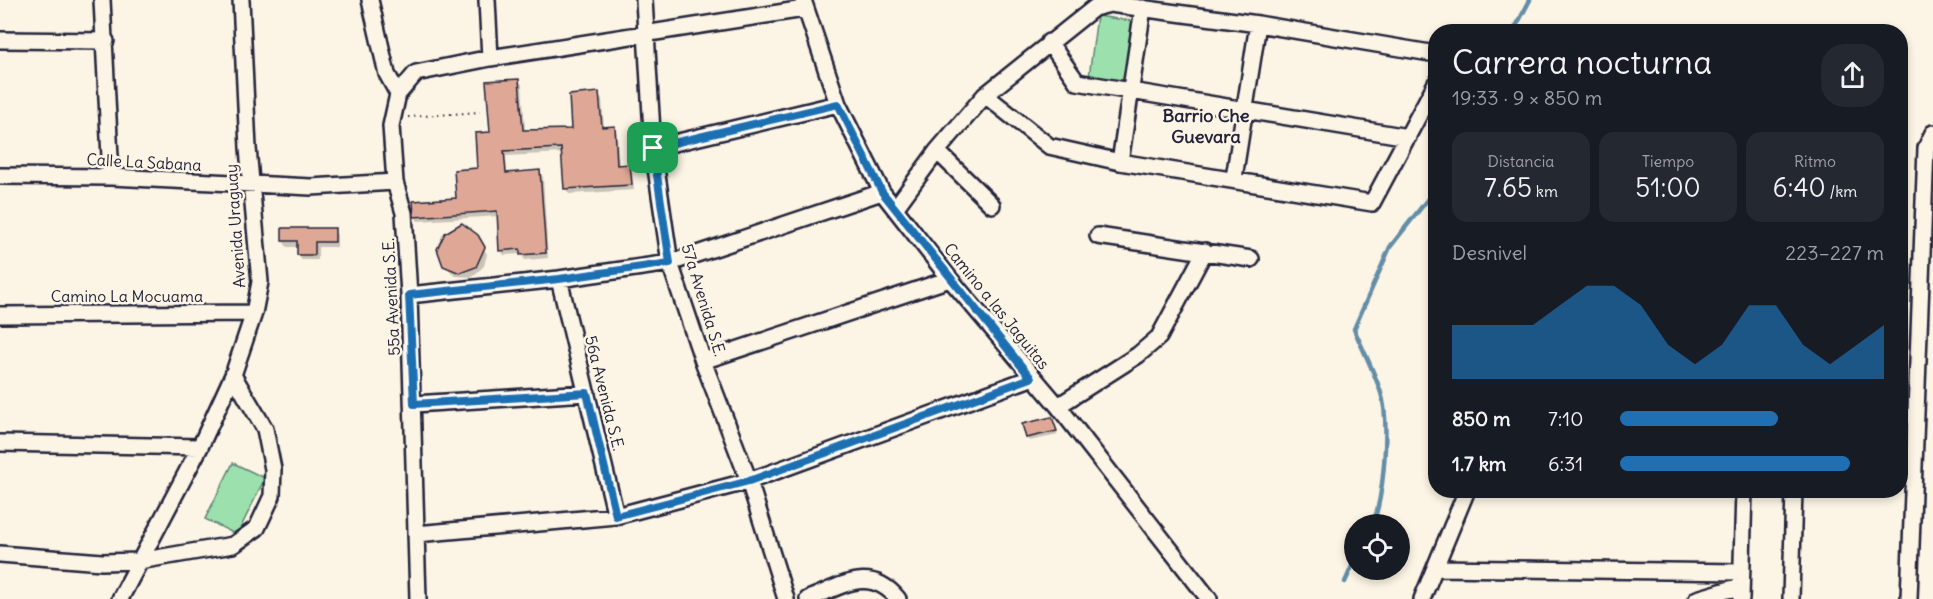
<!DOCTYPE html>
<html lang="es">
<head>
<meta charset="utf-8">
<style>
	:root { --surface:#171b24; --page:#242831; --text:#f1f3f6; --muted:#9ea1a6; --accent:#1f6fb2 }
	body { margin:0; font-family:Delius,sans-serif; background:var(--page); color:var(--text); height:100vh; display:flex; flex-direction:column; font-size:22px; white-space:nowrap }
	* { box-sizing:border-box; margin:0 }
	p { font-size:20px; color:var(--muted) }
	.icon { flex:none; width:33px; height:33px; fill:none; stroke:currentColor; stroke-width:2; stroke-linecap:round; stroke-linejoin:round }
	.map { position:relative; flex:1; overflow:hidden }
	.drawer { position:absolute; left:1428px; top:24px; width:480px; height:474px; display:flex; flex-direction:column; background:var(--surface); border-radius:24px; box-shadow:0 3px 9px #0003 }
	.drawer>* { flex:none }
	.fabs { position:absolute; left:1344px; top:514px; display:grid; gap:12px }
	.fabs a { display:grid; place-items:center; width:66px; height:66px; border-radius:50%; background:var(--surface); box-shadow:0 3px 9px #0003; font-size:30px }
	.pin { position:absolute; display:grid; place-items:center; width:51px; height:51px; color:#fff; margin:-26px; border-radius:12px; box-shadow:0 3px 9px #0006 }
	.round { display:grid; place-items:center; flex:none; width:63px; height:63px; border-radius:24px; background:var(--page) }
	.overview { display:flex; align-items:center; justify-content:space-between; height:102px; padding:0 24px }
	h1 { font-size:33px; font-weight:600; line-height:45px }
	.stats { display:grid; grid-template-columns:repeat(3,1fr); gap:9px; height:102px; padding:6px 24px }
	.stats div { display:grid; align-content:center; border-radius:15px; background:var(--page); text-align:center }
	.stats b { font-size:26px; font-weight:600 }
	.stats small { font-size:16px; font-weight:400 }
	.stats p { font-size:16px }
	.chart { height:168px; padding:12px 24px }
	.chart p { display:flex; justify-content:space-between }
	.chart svg { width:100%; height:108px; margin-top:6px; fill:var(--accent); opacity:.7 }
	ul { padding:0 24px; list-style:none; font-size:20px }
	li { display:grid; grid-template-columns:96px 72px 1fr; align-items:center; height:45px }
	li i { height:15px; border-radius:8px; background:var(--accent) }
	.map>svg:first-child { display:block }
	.green { fill:#9ce1ad; stroke:#5f8274; stroke-width:1.5 }
	.shadow { fill:#0003 }
	.lines { fill:none; stroke-linecap:round; stroke-linejoin:round }
	.stream { stroke:#638da8; stroke-width:4.5 }
	.building { fill:#dfa896; stroke:#22223b; stroke-width:1.5 }
	.minor-casing { stroke:#22223b; stroke-width:20 }
	.path { stroke:#22223b; stroke-width:2; stroke-dasharray:1.5 4.5; stroke-linecap:butt }
	.minor { stroke:#fcf5e5; stroke-width:15 }
	.route-casing { stroke:#fff; stroke-width:12 }
	.route { stroke:#1f6fb2; stroke-width:8 }
	.labels { text-anchor:middle; stroke-width:5; stroke-linejoin:round; paint-order:stroke }
	.street-label { font-size:16px; fill:#22223b; stroke:#fcf5e5 }
	.neighbourhood-label { font-size:18px; font-weight:bold; fill:#22223b; stroke:#fcf5e5 }
</style>
</head>
<body>
<div class="map">
<svg width="1933" height="599" viewBox="0 0 1933 599">
	<rect width="100%" height="100%" fill="#fcf5e5"/>
	<filter id="ink" filterUnits="userSpaceOnUse"><feTurbulence type="fractalNoise" baseFrequency=".0167" numOctaves="2"/><feDisplacementMap in="SourceGraphic" scale="12" xChannelSelector="R" yChannelSelector="G"/><feConvolveMatrix kernelMatrix="1 2 1 2 8 2 1 2 1" color-interpolation-filters="sRGB"/></filter>
	<g filter="url(#ink)">
		<path class="green" d="M1097 16 1132 21 1124 82 1089 77Z
			M233 463 265 478 237 535 205 519Z"/>
		<path class="shadow" d="M519 80 522 85 525 131H573L599 94 602 99 604 129 614 128 617 133 619 166H629L632 171 634 190 569 194 566 189 563 153 506 156 507 174 539 172 543 177 548 258 525 260 521 254 504 255 501 250 499 216 418 221 415 216 458 199 479 169 491 134Z
			M334 229 337 235V247H318V260H301L298 247H287L283 241Z
			M476 236 487 254 484 266 472 277 455 276 444 264Z
			M1053 422 1058 435 1029 441 1027 437Z"/>
		<g class="lines">
			<path class="stream" d="M1513 32 1530 0
				M1372 525C1384 499 1390 420 1381 393 1374 371 1363 350 1354 329L1390 247 1431 195 1436 177
				M1345 582 1354 562"/>
		</g>
		<path class="building" d="M519 79 523 130 571 129 569 95 599 92 602 127 615 126 617 165 630 164 632 185 564 189 561 148 504 151 506 173 540 170 546 253 520 255V249L499 251 497 211 414 217 413 201 456 198 454 170 477 168 475 133 490 132 486 81Z
			M462 223 478 235 485 247 476 267 460 273 443 266 437 249 445 233Z
			M282 228H335V242H315V255H297V241H282Z
			M1052 417 1057 431 1026 438 1022 424Z"/>
		<g class="lines">
			<defs>
				<path id="minor" d="M102 0 111 177
					M370 0 387 74 398 94 391 126 395 182 404 213 409 295 418 599
					M487 0 490 58
					M644 0 653 148 670 263 703 361 749 481 786 599
					M803 0 838 104 882 192 950 279 1058 406 1209 599
					M0 40 106 41
					M1049 42 1077 82 1408 137
					M398 94 416 73 490 58 804 9
					M985 95 1049 146 1120 162 1372 203 1436 83
					M653 148 838 104
					M937 151 992 205
					M1120 162 1143 8
					M0 176 111 177 311 187 395 182
					M1234 178 1258 24
					M896 207 937 151 985 95 1094 8 1110 4 1258 24 1436 54
					M1098 236 1251 259
					M559 279 616 516
					M409 295 559 279 670 263 882 192
					M0 315 254 313
					M703 361 950 279
					M414 404 587 393
					M1058 406 1138 355 1159 337 1205 251
					M0 443 200 447
					M416 534 616 516 749 481 1031 378
					M0 554 102 562 139 561 233 545 257 528 272 496 273 469 265 429 233 375
					M1435 568 1741 572
					M120 599 200 447 233 375 254 313 260 282 248 148 241 0
					M808 599C842 586 870 565 898 599
					M1422 599 1467 490
					M1697 599 1741 586
					M1741 599 1744 490
					M1791 599 1794 490
					M1909 599 1926 148 1933 133"/>
			</defs>
			<use href="#minor" class="minor-casing"/>
			<path class="path" d="M408 117 480 112"/>
			<use href="#minor" class="minor"/>
		</g>
	</g>
	<g class="lines" filter="url(#ink)">
		<defs>
			<path id="route" d="M838 104 882 192 1031 378 749 481 616 516 587 393 414 404 409 295 559 279 670 263 653 148Z"/>
		</defs>
		<use href="#route" class="route-casing"/>
		<use href="#route" class="route"/>
	</g>
	<g class="labels">
		<g class="street-label">
			<text transform="translate(144 162) rotate(3)" y="6">Calle La Sabana</text>
			<text transform="translate(235 226) rotate(-94)" y="6">Avenida Uraguay</text>
			<text x="127" y="302">Camino La Mocuama</text>
			<text transform="translate(391 297) rotate(-93)" y="6">55a Avenida S.E.</text>
			<text transform="translate(704 300) rotate(73)" y="6">57a Avenida S.E.</text>
			<text transform="translate(997 306) rotate(51)" y="6">Camino a las Jaguitas</text>
			<text transform="translate(605 393) rotate(76)" y="6">56a Avenida S.E.</text>
		</g>
		<g class="neighbourhood-label">
			<text x="1206" y="122">Barrio Che<tspan x="1206" dy="21">Guevara</tspan></text>
		</g>
	</g>
</svg>
<div class="fabs">
<a><svg class="icon" aria-label="locate" viewBox="0 0 24 24"><circle cx="12" cy="12" r="6"/><path d="M12 2v4M12 18v4M2 12h4M18 12h4"/></svg></a>
</div>
<div class="pin" style="left:653px;top:148px;background:#1e9e55"><svg class="icon" aria-label="arrive" viewBox="0 0 24 24"><path d="M6 21V4h12l-3 4 3 4H6"/></svg></div>
<section class="drawer">
<div class="overview"><div><h1>Carrera nocturna</h1><p>19:33 · 9 × 850 m</p></div><a class="round"><svg class="icon" aria-label="share" viewBox="0 0 24 24"><path d="M12 15V3M7 8l5-5 5 5M5 13v7h14v-7"/></svg></a></div>
<div class="stats">
<div><p>Distancia</p><b>7.65<small> km</small></b></div>
<div><p>Tiempo</p><b>51:00</b></div>
<div><p>Ritmo</p><b>6:40<small> /km</small></b></div>
</div>
<div class="chart"><p><span>Desnivel</span>223–227 m</p>
<svg viewBox="0 0 160 44" preserveAspectRatio="none"><path d="M0 44V22L10 22L20 22L30 22L40 14L50 6L60 6L70 14L80 30L90 38L100 30L110 14L120 14L130 30L140 38L150 30L160 22V44z"/></svg>
</div>
<ul>
<li><b>850 m</b>7:10<i style="width:60%"></i></li>
<li><b>1.7 km</b>6:31<i style="width:87%"></i></li>
</ul>
</section>
</div>
</body>
</html>
